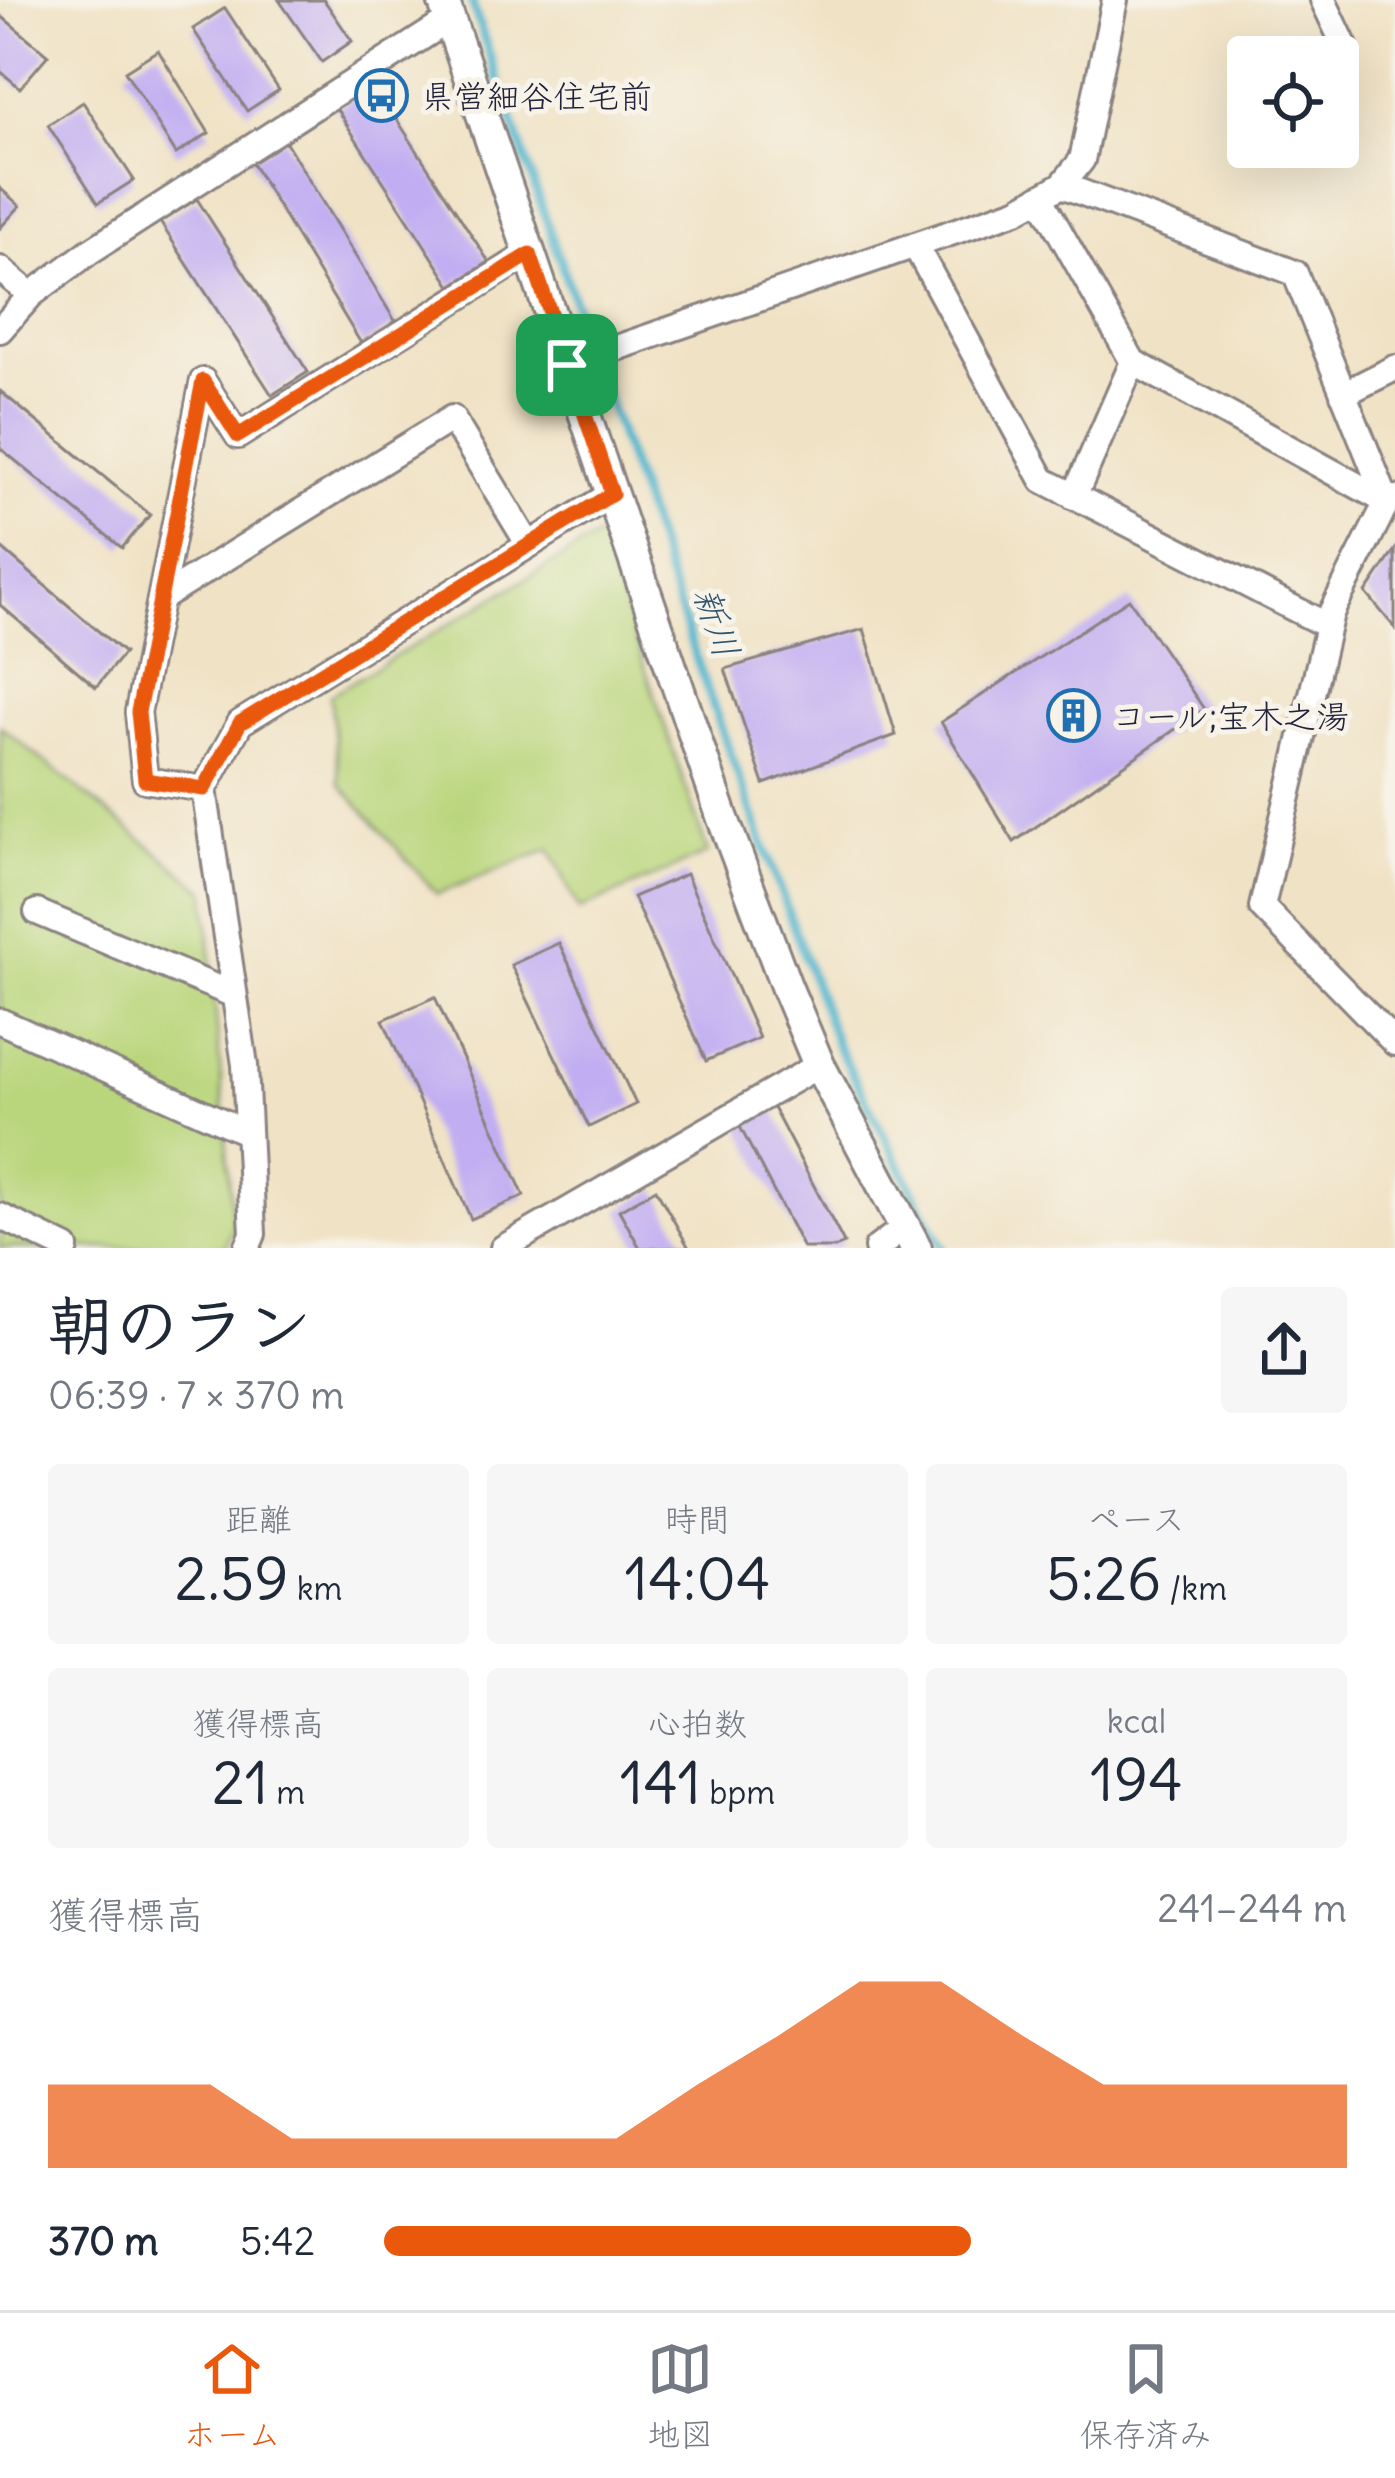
<!DOCTYPE html>
<html lang="ja">
<head>
<meta charset="utf-8">
<style>
	:root { --surface:#fff; --page:#f6f6f7; --text:#1f2937; --muted:#747a83; --line:#e0e1e3; --accent:#ea580c }
	body { margin:0; font-family:Delius,"Klee One",sans-serif; background:var(--page); color:var(--text); height:100vh; display:flex; flex-direction:column; font-size:45px; white-space:nowrap }
	* { box-sizing:border-box; margin:0 }
	p { font-size:39px; color:var(--muted) }
	.icon { flex:none; width:66px; height:66px; fill:none; stroke:currentColor; stroke-width:2; stroke-linecap:round; stroke-linejoin:round }
	.map { position:relative; height:1248px; overflow:hidden }
	.panel { display:flex; flex-direction:column; background:var(--surface); flex:1 }
	.panel>* { flex:none }
	.tools { position:absolute; left:1227px; top:36px; display:grid; gap:24px }
	.tools a { display:grid; place-items:center; width:132px; height:132px; border-radius:12px; background:var(--surface); box-shadow:0 12px 48px #0002; font-size:60px }
	.pin { position:absolute; display:grid; place-items:center; width:102px; height:102px; color:#fff; margin:-51px; border-radius:24px; box-shadow:0 6px 18px #0006 }
	.round { display:grid; place-items:center; flex:none; width:126px; height:126px; border-radius:12px; background:var(--page) }
	.overview { display:flex; align-items:center; justify-content:space-between; height:204px; padding:0 48px }
	h1 { font-size:66px; font-weight:600; line-height:90px }
	.metrics { display:grid; grid-template-columns:repeat(3,1fr); gap:18px; height:204px; padding:12px 48px }
	.metrics div { display:grid; align-content:center; border-radius:12px; background:var(--page); text-align:center }
	.metrics b { font-size:60px; font-weight:600 }
	.metrics small { font-size:33px; font-weight:400 }
	.metrics p { font-size:33px }
	.chart { height:336px; padding:24px 48px }
	.chart p { display:flex; justify-content:space-between }
	.chart svg { width:100%; height:216px; margin-top:12px; fill:var(--accent); opacity:.7 }
	ul { padding:0 48px; list-style:none; font-size:39px }
	li { display:grid; grid-template-columns:192px 144px 1fr; align-items:center; height:90px }
	li i { height:30px; border-radius:15px; background:var(--accent) }
	.menu { display:flex; justify-content:space-around; align-items:center; height:168px; border-top:3px solid var(--line); background:var(--surface); font-size:33px; color:var(--muted) }
	.menu a { display:grid; justify-items:center; gap:6px }
	.menu .current { color:var(--accent) }
	.map>svg:first-child { display:block }
	.green { fill:#b9d67c; stroke:#6e7c5c; stroke-width:3 }
	.lines { fill:none; stroke-linecap:round; stroke-linejoin:round }
	.stream { stroke:#4fb5cd; stroke-width:9 }
	.building { fill:#c1aef2 }
	.minor-casing { stroke:#898280; stroke-width:30 }
	.tertiary-casing { stroke:#898280; stroke-width:36 }
	.minor { stroke:#fff; stroke-width:24 }
	.tertiary { stroke:#fff; stroke-width:30 }
	.route-casing { stroke:#fff; stroke-width:24 }
	.route { stroke:#ea580c; stroke-width:15 }
	.labels { text-anchor:middle; stroke-width:10; stroke-linejoin:round; paint-order:stroke }
	.poi-label { font-size:33px; fill:#22223b; stroke:#f7f3e8; text-anchor:start }
	.water-label { font-size:36px; font-style:italic; fill:#32556e; stroke:#f7f3e8 }
</style>
</head>
<body>
<div class="map">
<svg width="1395" height="1248" viewBox="0 0 1395 1248">
	<rect width="100%" height="100%" fill="#f7f3e8"/>
	<filter id="ink" filterUnits="userSpaceOnUse"><feTurbulence type="fractalNoise" baseFrequency=".00833" numOctaves="2"/><feDisplacementMap in="SourceGraphic" scale="24" xChannelSelector="R" yChannelSelector="G"/><feConvolveMatrix kernelMatrix="1 2 1 2 8 2 1 2 1" color-interpolation-filters="sRGB"/></filter>
	<filter id="wash" filterUnits="userSpaceOnUse"><feTurbulence type="fractalNoise" baseFrequency=".004" numOctaves="4" result="noise"/><feDisplacementMap in="SourceGraphic" scale="48" xChannelSelector="R" yChannelSelector="G"/><feGaussianBlur stdDeviation="2.7" result="paint"/><feColorMatrix in="noise" values="0 0 0 0 0 0 0 0 0 0 0 0 0 0 0 0 0 1.4 0 .05"/><feComposite in="paint" operator="in"/></filter>
	<g filter="url(#wash)">
		<rect width="100%" height="100%" fill="#f0e2c5"/>
		<path class="green" d="M600 535 708 853 579 910 550 849 437 894 340 784 330 695Z
			M0 726 206 891 233 1227 225 1248H0Z"/>
		<g class="lines">
			<path class="stream" d="M471 0 704 681 836 1043 943 1248"/>
		</g>
		<g id="blocks">
			<path class="building" d="M279 0H324L352 41 322 62Z
				M225 8 279 90 247 111 193 29Z
				M0 15 48 55 20 88 0 71Z
				M158 50 209 133 176 154 125 71Z
				M374 84 489 262 451 286 336 108Z
				M83 102 134 180 98 203 48 125Z
				M284 139 397 324 362 345 250 160Z
				M0 188 20 206 0 228Z
				M197 199 308 372 272 395 160 222Z
				M0 391 150 515 122 548 0 448Z
				M0 547 124 653 96 687 0 605Z
				M1395 550V628L1366 593Z
				M1129 599 1204 709 1014 842 941 722Z
				M864 629 896 735 764 784 725 669Z
				M686 874 759 1038 706 1061 633 897Z
				M559 943 636 1104 589 1127 511 965Z
				M435 997 524 1196 471 1219 383 1020Z
				M772 1106 844 1243 835 1248H803L738 1123Z
				M656 1189 689 1248H640L619 1210Z"/>
		</g>
	</g>
	<g filter="url(#ink)">
		<use href="#blocks" fill-opacity="0" stroke="#898280" stroke-width="3"/>
		<g class="lines">
			<defs>
				<path id="minor" d="M1323 0 1346 49
					M1062 185 1295 273 1387 502
					M1040 197 1133 362 1387 502
					M915 245 1043 480 1328 626
					M0 269 31 295
					M0 330 31 295 89 252 449 20
					M567 365 1017 210 1062 185 1082 160 1115 0
					M1343 394 1395 368
					M1074 497 1133 362
					M1395 498 1387 502 1331 613 1262 907 1395 1043
					M163 597 452 418 529 545
					M204 789 145 780 138 712 203 381 238 436 530 253
					M37 912 234 995
					M0 1021 248 1133
					M0 1216 66 1248
					M247 1248 253 1234 245 1065 204 789 240 723 612 494
					M503 1248 819 1065
					M877 1248 905 1227"/>
				<path id="tertiary" d="M443 0 722 816 786 986 819 1065 916 1248"/>
			</defs>
			<use href="#minor" class="minor-casing"/>
			<use href="#tertiary" class="tertiary-casing"/>
			<use href="#minor" class="minor"/>
			<use href="#tertiary" class="tertiary"/>
		</g>
	</g>
	<g class="lines" filter="url(#ink)">
		<defs>
			<path id="route" d="M530 254 612 494 240 723 204 789 145 780 138 712 203 381 238 436Z"/>
		</defs>
		<use href="#route" class="route-casing"/>
		<use href="#route" class="route"/>
	</g>
	<defs>
		<symbol id="bus-ring" viewBox="-11 -11 22 22"><circle r="9.5" fill="#f7f3e8" stroke="#1f6fb2" stroke-width="1.5"/><path d="M-5-6H5V4H4V6H2V4H-2V6H-4V4H-5ZM-3.5-4V0h7V-4ZM-3.5 1.2v1.5H-2V1.2ZM2 1.2v1.5H3.5V1.2Z" fill="#1f6fb2"/></symbol>
		<symbol id="building-ring" viewBox="-11 -11 22 22"><circle r="9.5" fill="#f7f3e8" stroke="#1f6fb2" stroke-width="1.5"/><path d="M-4-6H4V6H1V3H-1V6H-4ZM-2.5-4.3h1.7v1.8h-1.7ZM.8-4.3h1.7v1.8H.8ZM-2.5-1h1.7V.8h-1.7ZM.8-1h1.7V.8H.8Z" fill="#1f6fb2"/></symbol>
	</defs>
	<g fill-rule="evenodd">
		<use href="#bus-ring" x="352" y="66" width="59" height="59"/>
		<use href="#building-ring" x="1044" y="686" width="59" height="59"/>
	</g>
	<g class="labels">
		<g class="poi-label">
			<text x="421" y="108">県営細谷住宅前</text>
			<text x="1112" y="728">コール;宝木之湯</text>
		</g>
		<g class="water-label">
			<text transform="translate(717 622) rotate(71)" y="13">新川</text>
		</g>
	</g>
</svg>
<div class="tools">
<a><svg class="icon" aria-label="locate" viewBox="0 0 24 24"><circle cx="12" cy="12" r="6"/><path d="M12 2v4M12 18v4M2 12h4M18 12h4"/></svg></a>
</div>
<div class="pin" style="left:567px;top:365px;background:#1e9e55"><svg class="icon" aria-label="arrive" viewBox="0 0 24 24"><path d="M6 21V4h12l-3 4 3 4H6"/></svg></div>
</div>
<section class="panel">
<div class="overview"><div><h1>朝のラン</h1><p>06:39 · 7 × 370 m</p></div><a class="round"><svg class="icon" aria-label="share" viewBox="0 0 24 24"><path d="M12 15V3M7 8l5-5 5 5M5 13v7h14v-7"/></svg></a></div>
<div class="metrics">
<div><p>距離</p><b>2.59<small> km</small></b></div>
<div><p>時間</p><b>14:04</b></div>
<div><p>ペース</p><b>5:26<small> /km</small></b></div>
</div>
<div class="metrics">
<div><p>獲得標高</p><b>21<small> m</small></b></div>
<div><p>心拍数</p><b>141<small> bpm</small></b></div>
<div><p>kcal</p><b>194</b></div>
</div>
<div class="chart"><p><span>獲得標高</span>241–244 m</p>
<svg viewBox="0 0 160 44" preserveAspectRatio="none"><path d="M0 44V27L10 27L20 27L30 38L40 38L50 38L60 38L70 38L80 27L90 17L100 6L110 6L120 17L130 27L140 27L150 27L160 27V44z"/></svg>
</div>
<ul>
<li><b>370 m</b>5:42<i style="width:61%"></i></li>
</ul>
</section>
<nav class="menu">
<a class="current"><svg class="icon" aria-label="home" viewBox="0 0 24 24"><path d="M3 11l9-7 9 7M6 9v11h12V9"/></svg>ホーム</a>
<a><svg class="icon" aria-label="map" viewBox="0 0 24 24"><path d="M3 6l6-2 6 2 6-2v14l-6 2-6-2-6 2zM9 4v14M15 6v14"/></svg>地図</a>
<a><svg class="icon" aria-label="saved" viewBox="0 0 24 24"><path d="M7 4h10v16l-5-4-5 4z"/></svg>保存済み</a>
</nav>
</body>
</html>
